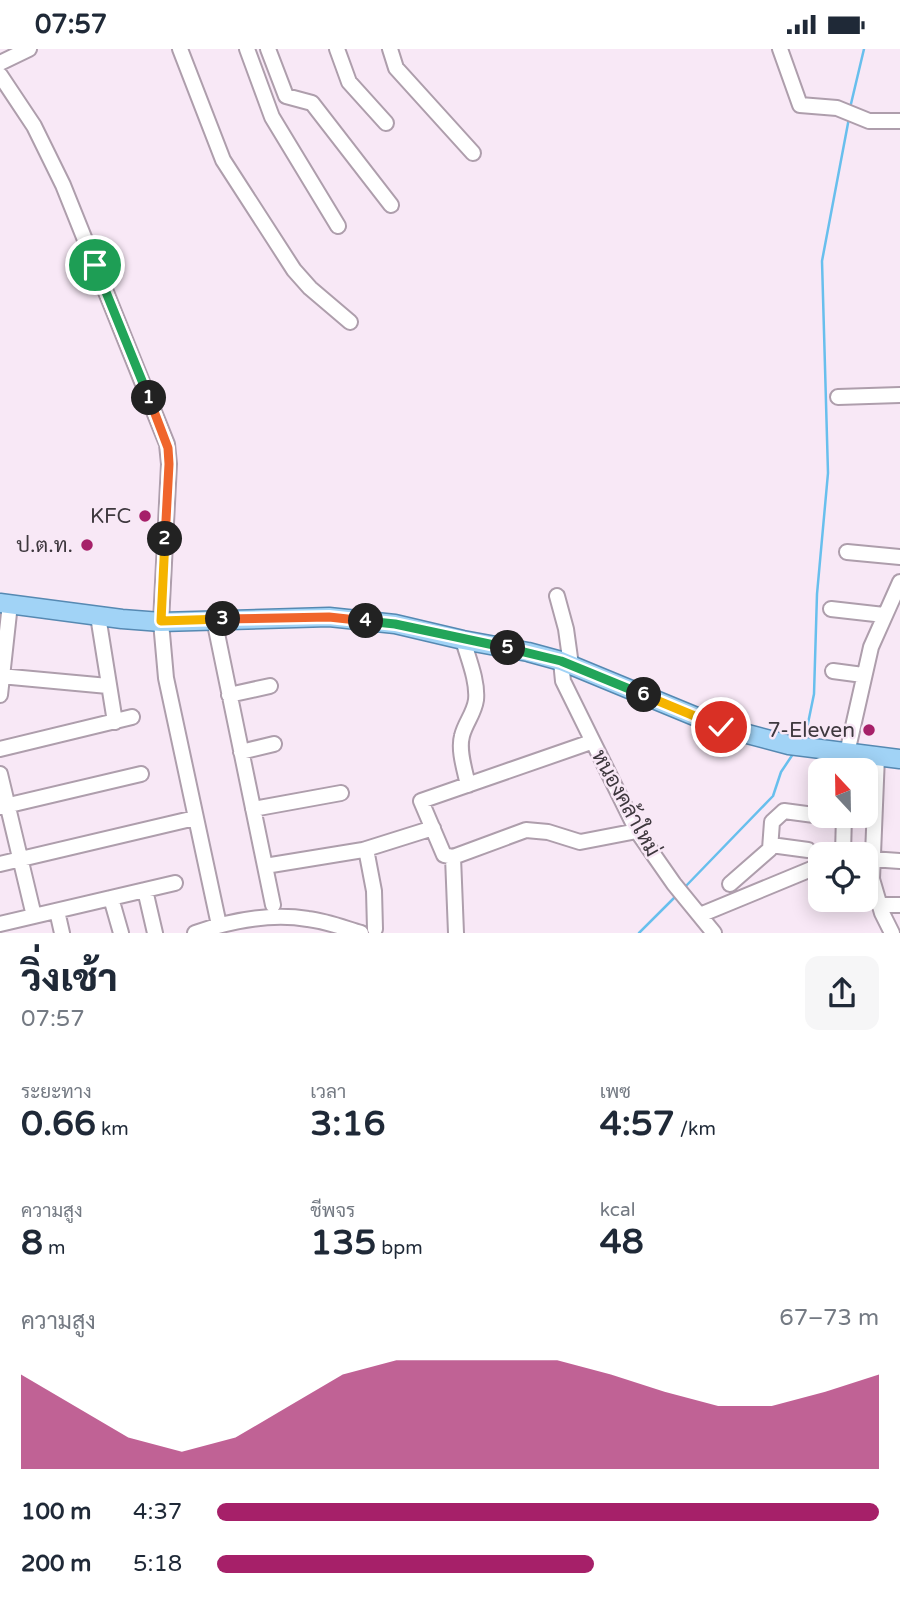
<!DOCTYPE html>
<html lang="th">
<head>
<meta charset="utf-8">
<style>
	:root { --surface:#fff; --page:#f6f6f7; --text:#1f2937; --muted:#747a83; --accent:#a62069 }
	body { margin:0; font-family:"Varela Round",Sarabun,sans-serif; background:var(--page); color:var(--text); height:100vh; display:flex; flex-direction:column; font-size:26px; white-space:nowrap }
	* { box-sizing:border-box; margin:0 }
	p { font-size:23px; color:var(--muted) }
	.icon { flex:none; width:38px; height:38px; fill:none; stroke:currentColor; stroke-width:2; stroke-linecap:round; stroke-linejoin:round }
	.map { position:relative; height:884px; overflow:hidden }
	.details { display:flex; flex-direction:column; background:var(--surface); flex:1 }
	.details>* { flex:none }
	.needle { width:46px; rotate:338deg }
	.tools { position:absolute; left:808px; top:709px; display:grid; gap:14px }
	.tools a { display:grid; place-items:center; width:70px; height:70px; border-radius:14px; background:var(--surface); box-shadow:0 4px 18px #0003; font-size:35px }
	.pin { position:absolute; display:grid; place-items:center; width:60px; height:60px; color:#fff; margin:-30px; border:4px solid #fff; border-radius:50%; box-shadow:0 2px 7px #0007 }
	.km { position:absolute; width:35px; height:35px; margin:-18px; border-radius:50%; background:#222; color:#fff; font-size:19px; line-height:35px; text-align:center }
	.round { display:grid; place-items:center; flex:none; width:74px; height:74px; border-radius:14px; background:var(--page) }
	.overview { display:flex; align-items:center; justify-content:space-between; height:119px; padding:0 21px }
	h1 { font-size:38px; font-weight:800; line-height:52px }
	.metrics { display:grid; grid-template-columns:repeat(3,1fr); gap:10px; height:119px; padding:7px 21px }
	.metrics div { display:grid; align-content:center }
	.metrics b { font-size:35px; font-weight:800 }
	.metrics small { font-size:19px; font-weight:400 }
	.metrics p { font-size:19px }
	.chart { height:196px; padding:14px 21px }
	.chart p { display:flex; justify-content:space-between }
	.chart svg { width:100%; height:126px; margin-top:7px; fill:var(--accent); opacity:.7 }
	ul { padding:0 21px; list-style:none; font-size:23px }
	li { display:grid; grid-template-columns:112px 84px 1fr; align-items:center; height:52px }
	li i { height:18px; border-radius:9px; background:var(--accent) }
	.status { display:flex; justify-content:space-between; align-items:center; height:49px; padding:0 35px; background:var(--surface); direction:ltr }
	.status svg { height:19px; fill:currentColor }
	.map>svg:first-child { display:block }
	.lines { fill:none; stroke-linecap:round; stroke-linejoin:round }
	.stream { stroke:#68bfed; stroke-width:2.5 }
	.minor-casing { stroke:#ae9eac; stroke-width:18 }
	.major-casing { stroke:#5689b2; stroke-width:21 }
	.minor { stroke:#fff; stroke-width:14 }
	.major { stroke:#a1d3f6; stroke-width:18 }
	.split-1-casing { stroke:#fff; stroke-width:14 }
	.split-2-casing { stroke:#fff; stroke-width:14 }
	.split-3-casing { stroke:#fff; stroke-width:14 }
	.split-4-casing { stroke:#fff; stroke-width:14 }
	.split-5-casing { stroke:#fff; stroke-width:14 }
	.split-6-casing { stroke:#fff; stroke-width:14 }
	.split-7-casing { stroke:#fff; stroke-width:14 }
	.split-1 { stroke:#22a559; stroke-width:9 }
	.split-2 { stroke:#f0652b; stroke-width:9 }
	.split-3 { stroke:#f5b400; stroke-width:9 }
	.split-4 { stroke:#f0652b; stroke-width:9 }
	.split-5 { stroke:#22a559; stroke-width:9 }
	.split-6 { stroke:#22a559; stroke-width:9 }
	.split-7 { stroke:#f5b400; stroke-width:9 }
	.poi-dot { fill:#a62069; stroke:#f8e8f6; stroke-width:2.5 }
	.labels { text-anchor:middle; stroke-width:5; stroke-linejoin:round; paint-order:stroke }
	.poi-label { font-size:21px; fill:#3e383e; stroke:#f8e8f6; text-anchor:end }
	.street-label { font-size:21px; fill:#3e383e; stroke:#f8e8f6 }
</style>
</head>
<body>
<div class="status"><b>07:57</b><svg viewBox="0 0 49 12"><path d="M0 12V9h3v3zM5 12V6h3v6zM10 12V3h3v9zM15 12V0h3v12zM26 1h20v11H26zM47 4h2v5h-2z"/></svg></div>
<div class="map">
<svg width="900" height="884" viewBox="0 0 900 884">
	<rect width="100%" height="100%" fill="#f8e8f6"/>
	<g class="lines">
		<path class="stream" d="M850 59 864 0
			M802 690 806 684 814 645 817 545 828 424 822 212 849 69
			M684 839 773 747 781 723 793 705
			M639 884 676 847"/>
		<defs>
			<path id="minor" d="M180 0 223 111 294 221 310 239 350 273
				M247 0 272 68 338 177
				M268 0 286 47 312 54 391 156
				M337 0 349 33 386 74
				M390 0 396 19 473 104
				M780 0 800 56 837 59 869 72H900
				M0 14 29 0
				M0 26 34 77 63 136 167 395 169 415 161 573 166 629 219 876
				M838 348 900 346
				M847 503 900 508
				M557 547 566 580 571 616
				M831 560 884 566
				M98 567 115 673
				M214 570 273 856
				M463 591C468 609 478 632 476 651 474 665 465 674 462 687 458 701 465 722 468 736
				M561 612 563 632 637 782 674 835 714 884
				M833 622 863 626
				M0 627 108 637
				M0 646 10 555
				M229 646 270 637
				M591 693 421 752 444 806 453 808 526 781 548 783 580 793 637 782
				M0 700 132 668
				M241 703 274 695
				M877 707 872 830 882 864 892 884
				M846 721 847 704 871 598 900 533
				M0 725 34 867
				M1 758 141 725
				M253 760 341 744
				M771 796 808 801
				M366 800 374 842 375 880
				M843 805 844 766
				M453 808 456 884
				M871 810 900 812
				M0 815 195 769
				M265 817 363 801 433 779
				M730 835 770 800 772 773 784 762 844 770
				M145 841 155 884
				M111 849 121 884
				M879 856H900
				M57 862 62 884
				M700 866 821 816
				M0 875 175 834
				M195 884C230 872 272 864 308 870 326 872 344 879 361 884"/>
			<path id="major" d="M0 554 122 570 161 573 329 568 395 575 463 591 528 603 561 612 721 678 789 696 900 710"/>
		</defs>
		<use href="#minor" class="minor-casing"/>
		<use href="#major" class="major-casing"/>
		<use href="#minor" class="minor"/>
		<use href="#major" class="major"/>
	</g>
	<g class="lines">
		<defs>
			<path id="split-1" d="M95 216 149 349"/>
			<path id="split-2" d="M149 349 168 399 169 415 165 490"/>
			<path id="split-3" d="M165 490 161 572 223 570"/>
			<path id="split-4" d="M223 570 329 568 366 572"/>
			<path id="split-5" d="M366 572 395 575 508 599"/>
			<path id="split-6" d="M508 599 561 612 644 646"/>
			<path id="split-7" d="M644 646 721 678"/>
		</defs>
		<use href="#split-1" class="split-1-casing"/>
		<use href="#split-2" class="split-2-casing"/>
		<use href="#split-3" class="split-3-casing"/>
		<use href="#split-4" class="split-4-casing"/>
		<use href="#split-5" class="split-5-casing"/>
		<use href="#split-6" class="split-6-casing"/>
		<use href="#split-7" class="split-7-casing"/>
		<use href="#split-1" class="split-1"/>
		<use href="#split-2" class="split-2"/>
		<use href="#split-3" class="split-3"/>
		<use href="#split-4" class="split-4"/>
		<use href="#split-5" class="split-5"/>
		<use href="#split-6" class="split-6"/>
		<use href="#split-7" class="split-7"/>
	</g>
	<g class="poi-dot">
		<circle cx="145" cy="467" r="7"/>
		<circle cx="87" cy="496" r="7"/>
		<circle cx="869" cy="681" r="7"/>
	</g>
	<g class="labels">
		<g class="poi-label">
			<text x="131" y="474">KFC</text>
			<text x="73" y="503">ป.ต.ท.</text>
			<text x="855" y="688">7-Eleven</text>
		</g>
		<g class="street-label">
			<text transform="translate(626 754) rotate(61)" y="7">หนองคล้าใหม่</text>
		</g>
	</g>
</svg>
<div class="tools">
<a><svg class="needle" viewBox="-14 -14 28 28"><path d="M0-13l5 13h-10z" fill="#e53935"/><path d="M0 13l5-13h-10z" fill="#747a83"/></svg></a>
<a><svg class="icon" aria-label="locate" viewBox="0 0 24 24"><circle cx="12" cy="12" r="6"/><path d="M12 2v4M12 18v4M2 12h4M18 12h4"/></svg></a>
</div>
<div class="pin" style="left:95px;top:216px;background:#1e9e55"><svg class="icon" aria-label="arrive" viewBox="0 0 24 24"><path d="M6 21V4h12l-3 4 3 4H6"/></svg></div>
<div class="pin" style="left:721px;top:678px;background:#d93025"><svg class="icon" aria-label="check" viewBox="0 0 24 24"><path d="M5 12l5 5 9-10"/></svg></div>
<b class="km" style="left:149px;top:349px">1</b>
<b class="km" style="left:165px;top:490px">2</b>
<b class="km" style="left:223px;top:570px">3</b>
<b class="km" style="left:366px;top:572px">4</b>
<b class="km" style="left:508px;top:599px">5</b>
<b class="km" style="left:644px;top:646px">6</b>
</div>
<section class="details">
<div class="overview"><div><h1>วิ่งเช้า</h1><p>07:57</p></div><a class="round"><svg class="icon" aria-label="share" viewBox="0 0 24 24"><path d="M12 15V3M7 8l5-5 5 5M5 13v7h14v-7"/></svg></a></div>
<div class="metrics">
<div><p>ระยะทาง</p><b>0.66<small> km</small></b></div>
<div><p>เวลา</p><b>3:16</b></div>
<div><p>เพซ</p><b>4:57<small> /km</small></b></div>
</div>
<div class="metrics">
<div><p>ความสูง</p><b>8<small> m</small></b></div>
<div><p>ชีพจร</p><b>135<small> bpm</small></b></div>
<div><p>kcal</p><b>48</b></div>
</div>
<div class="chart"><p><span>ความสูง</span>67–73 m</p>
<svg viewBox="0 0 160 44" preserveAspectRatio="none"><path d="M0 44V11L10 22L20 33L30 38L40 33L50 22L60 11L70 6L80 6L90 6L100 6L110 11L120 17L130 22L140 22L150 17L160 11V44z"/></svg>
</div>
<ul>
<li><b>100 m</b>4:37<i style="width:100%"></i></li>
<li><b>200 m</b>5:18<i style="width:57%"></i></li>
</ul>
</section>
</body>
</html>
